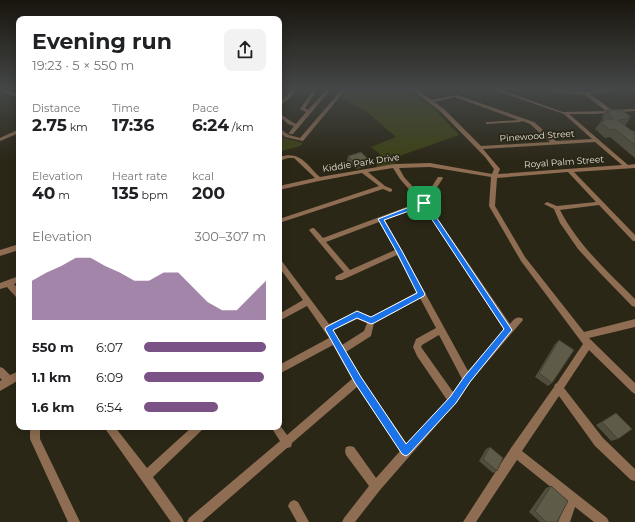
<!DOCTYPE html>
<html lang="en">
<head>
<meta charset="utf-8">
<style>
	:root { --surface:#fff; --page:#f2f2f2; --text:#202124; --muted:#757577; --accent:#7b5285 }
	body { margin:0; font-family:Montserrat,sans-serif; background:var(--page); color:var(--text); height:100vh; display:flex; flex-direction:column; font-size:15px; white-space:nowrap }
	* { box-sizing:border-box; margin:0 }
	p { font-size:13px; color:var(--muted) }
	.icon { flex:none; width:22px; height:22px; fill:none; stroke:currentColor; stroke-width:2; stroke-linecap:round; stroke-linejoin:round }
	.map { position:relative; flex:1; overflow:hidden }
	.panel { position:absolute; left:16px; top:16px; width:266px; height:414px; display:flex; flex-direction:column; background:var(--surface); border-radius:8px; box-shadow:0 2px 10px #0003 }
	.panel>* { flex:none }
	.pin { position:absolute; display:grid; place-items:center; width:34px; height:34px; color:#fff; margin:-17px; border-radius:8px; box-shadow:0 2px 6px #0006 }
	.round { display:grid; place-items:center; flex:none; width:42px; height:42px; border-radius:8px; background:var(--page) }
	.head { display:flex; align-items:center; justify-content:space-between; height:68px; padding:0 16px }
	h1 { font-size:22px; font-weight:700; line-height:30px }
	.stats { display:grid; grid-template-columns:repeat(3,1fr); gap:6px; height:68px; padding:4px 16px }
	.stats div { display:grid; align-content:center }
	.stats b { font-size:17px; font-weight:700 }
	.stats small { font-size:11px; font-weight:400 }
	.stats p { font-size:11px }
	.chart { height:112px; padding:8px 16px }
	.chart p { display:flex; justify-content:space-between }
	.chart svg { width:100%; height:72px; margin-top:4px; fill:var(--accent); opacity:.7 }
	ul { padding:0 16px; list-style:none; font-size:13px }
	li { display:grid; grid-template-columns:64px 48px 1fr; align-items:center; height:30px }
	li i { height:10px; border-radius:5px; background:var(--accent) }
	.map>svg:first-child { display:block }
	.green { fill:#3d4215 }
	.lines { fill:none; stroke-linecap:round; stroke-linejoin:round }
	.street { fill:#8e6d52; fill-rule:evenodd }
	.wall { fill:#514e3e }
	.shaded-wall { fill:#424032 }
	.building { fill:#5e5b48; stroke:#424032 }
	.route { fill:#1a73e8; stroke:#fff; fill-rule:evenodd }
	.labels { text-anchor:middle; stroke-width:3.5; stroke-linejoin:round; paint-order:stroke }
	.far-street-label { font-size:9px; fill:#e4e2d8; stroke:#2b2717 }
</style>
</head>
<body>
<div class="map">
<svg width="635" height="522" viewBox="0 0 635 522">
	<rect width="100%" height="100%" fill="#2b2717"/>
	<path class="green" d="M348 88H406L431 105 459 135 402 155C391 168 392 166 376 167L381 155 371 147 396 137 367 112 341 97Z
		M279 132 284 138 303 143 300 146 279 152Z"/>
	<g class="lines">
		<path class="street" d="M293 88H297L290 98 279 106V103L286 96Z
			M315 88H319L305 108 308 110 328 88H332L293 134H289V133L294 126 288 124 279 116V113L292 122 296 124 306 112 300 109Z
			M343 88H347L303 141 285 137 279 132V128L289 135 300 138Z
			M410 88H415L431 100 457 95 534 122 556 141 592 139 564 114 488 88H495L563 112 606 111 585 95 559 93 540 88 576 92H593L614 88 612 91 590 94 612 110 635 109V111L593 114H569L628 165 635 164V168L574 172 635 235V241H633L599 205 560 210C578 245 607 271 635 299V307L632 306 600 273 578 249 560 223 554 209 544 204 547 202 557 206 596 202 568 172 497 178 495 206 525 257 584 332 635 319V327L589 338 635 383V394L632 392 589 350 564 388 603 438 635 469V481L631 480 595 446 559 396 522 451 607 518 609 522H594L575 507 570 522H558L567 500 517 460 476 522H463L511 448 554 387 555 384 557 383 583 344 521 261 489 206 491 177 430 167 399 168 404 177 424 199 438 177H442L443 178 427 203 510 324C513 320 516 316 522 318L523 320 470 382 456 403 380 490 355 522H342L344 518 369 486 346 455 345 451 346 447 350 446 354 447 376 478 400 451 357 387 292 443 291 447 287 448 202 522H187L189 518 280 441 271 427H279V424L287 435 352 379 333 345 279 374V365L329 338 307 306 279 321V314L303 300 279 267V259L281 260 329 324 357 312 371 317 417 292 397 255 342 280H336L335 278 336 276 344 272 309 230 312 228H314L323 238 420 202 400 179 393 168 368 172 385 186 392 189V191L390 192 383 189 279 223V219L379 186 362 173 319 181 279 190V186L315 178 294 158H288L279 161V157C300 150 306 164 320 177L395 164 430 163 492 174 494 169 485 157 440 111ZM455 97 518 120 488 122H486V124L520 122 522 121 530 124 550 142 481 146 444 109 434 102ZM595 142 622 165 498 174 500 169 483 149ZM423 206 504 330 468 371 385 220ZM379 222 395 250 350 270 326 242ZM420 298 436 328 416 339 413 347 417 356 447 400 407 444 361 377 346 352 371 336 374 323ZM357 319 367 323 364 331 342 345 333 330ZM439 335 462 379 453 392 421 347 422 345Z
			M4 90H6L19 95V98L4 92Z
			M17 101H19V104L16 103Z
			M17 130H19V133L0 141V138Z
			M19 244V250L0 256V250Z
			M19 276V282L14 284 19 290V298L16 297 7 287 0 289V283Z
			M0 367 3 368 10 375 19 371V380L0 391V381L2 380 0 378Z
			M30 427H40V439L80 522H68L30 439Z
			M104 427H115L147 468 192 427H204L202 430 153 477 182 518 184 522H171Z
			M294 500 298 502 309 522H297L288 506 290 502Z"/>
	</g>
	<path class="wall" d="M607 110 631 117 625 126 632 131H635V158L610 137 605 138 595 129 602 120 603 118 602 117Z
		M348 156 370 166 356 169 347 161Z
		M559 340 552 383 548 386 535 377 555 344Z
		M616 413 618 439 611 441 596 425Z
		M490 447 497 471 493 473 479 461 486 449Z
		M551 486 557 522H540L529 512 546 488Z"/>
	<path class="shaded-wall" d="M371 162 370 166 356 169 357 165Z"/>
	<path class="building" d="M621 109 631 117H627L630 119 618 120 632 131H635V145L615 129 610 130 600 122 604 121 602 119H614L606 112H610L607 110Z
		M361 152 371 162 357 165 348 156Z
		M559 340 574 350 552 383 539 373Z
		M616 413 632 429 618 439 602 422Z
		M490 447 503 458 497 471 483 459Z
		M551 486 568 501 557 522H546L535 511Z"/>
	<linearGradient id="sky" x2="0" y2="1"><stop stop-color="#18150d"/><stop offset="0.55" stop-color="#444747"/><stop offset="1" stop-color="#444747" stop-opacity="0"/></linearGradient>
	<rect width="635" height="161" fill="url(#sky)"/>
	<path class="route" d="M423 202H426L512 330 470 382 456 403 409 454 406 456 402 454 355 383 325 329 326 327 357 311 371 317 417 293 396 251 378 219ZM423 206 504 329 464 377 450 397 406 444 361 377 333 330 357 318 371 324 374 323 424 296 425 294 402 251 384 220Z"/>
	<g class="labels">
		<g class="far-street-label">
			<text transform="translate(537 136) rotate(-4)" y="3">Pinewood Street</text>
			<text transform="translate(564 162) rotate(-4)" y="3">Royal Palm Street</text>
			<text transform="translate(361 163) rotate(-9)" y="3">Kiddie Park Drive</text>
		</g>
	</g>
</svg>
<div class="pin" style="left:424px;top:203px;background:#1e9e55"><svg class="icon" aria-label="arrive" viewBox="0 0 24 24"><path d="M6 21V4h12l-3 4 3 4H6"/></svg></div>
<section class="panel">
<div class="head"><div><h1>Evening run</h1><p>19:23 · 5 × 550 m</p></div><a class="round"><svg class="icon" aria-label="share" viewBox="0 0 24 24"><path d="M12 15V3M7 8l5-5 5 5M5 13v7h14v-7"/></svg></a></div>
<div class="stats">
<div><p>Distance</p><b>2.75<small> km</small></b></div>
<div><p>Time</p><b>17:36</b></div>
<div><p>Pace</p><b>6:24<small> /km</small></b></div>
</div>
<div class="stats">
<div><p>Elevation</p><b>40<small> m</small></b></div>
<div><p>Heart rate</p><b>135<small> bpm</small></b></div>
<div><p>kcal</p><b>200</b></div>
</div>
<div class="chart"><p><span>Elevation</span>300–307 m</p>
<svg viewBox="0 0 160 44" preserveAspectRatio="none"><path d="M0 44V20L10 15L20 11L30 6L40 6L50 11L60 15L70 20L80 20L90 15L100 15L110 24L120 33L130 38L140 38L150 29L160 20V44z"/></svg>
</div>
<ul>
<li><b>550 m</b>6:07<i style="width:100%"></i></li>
<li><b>1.1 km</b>6:09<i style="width:98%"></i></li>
<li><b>1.6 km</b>6:54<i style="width:61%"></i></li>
</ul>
</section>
</div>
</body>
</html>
